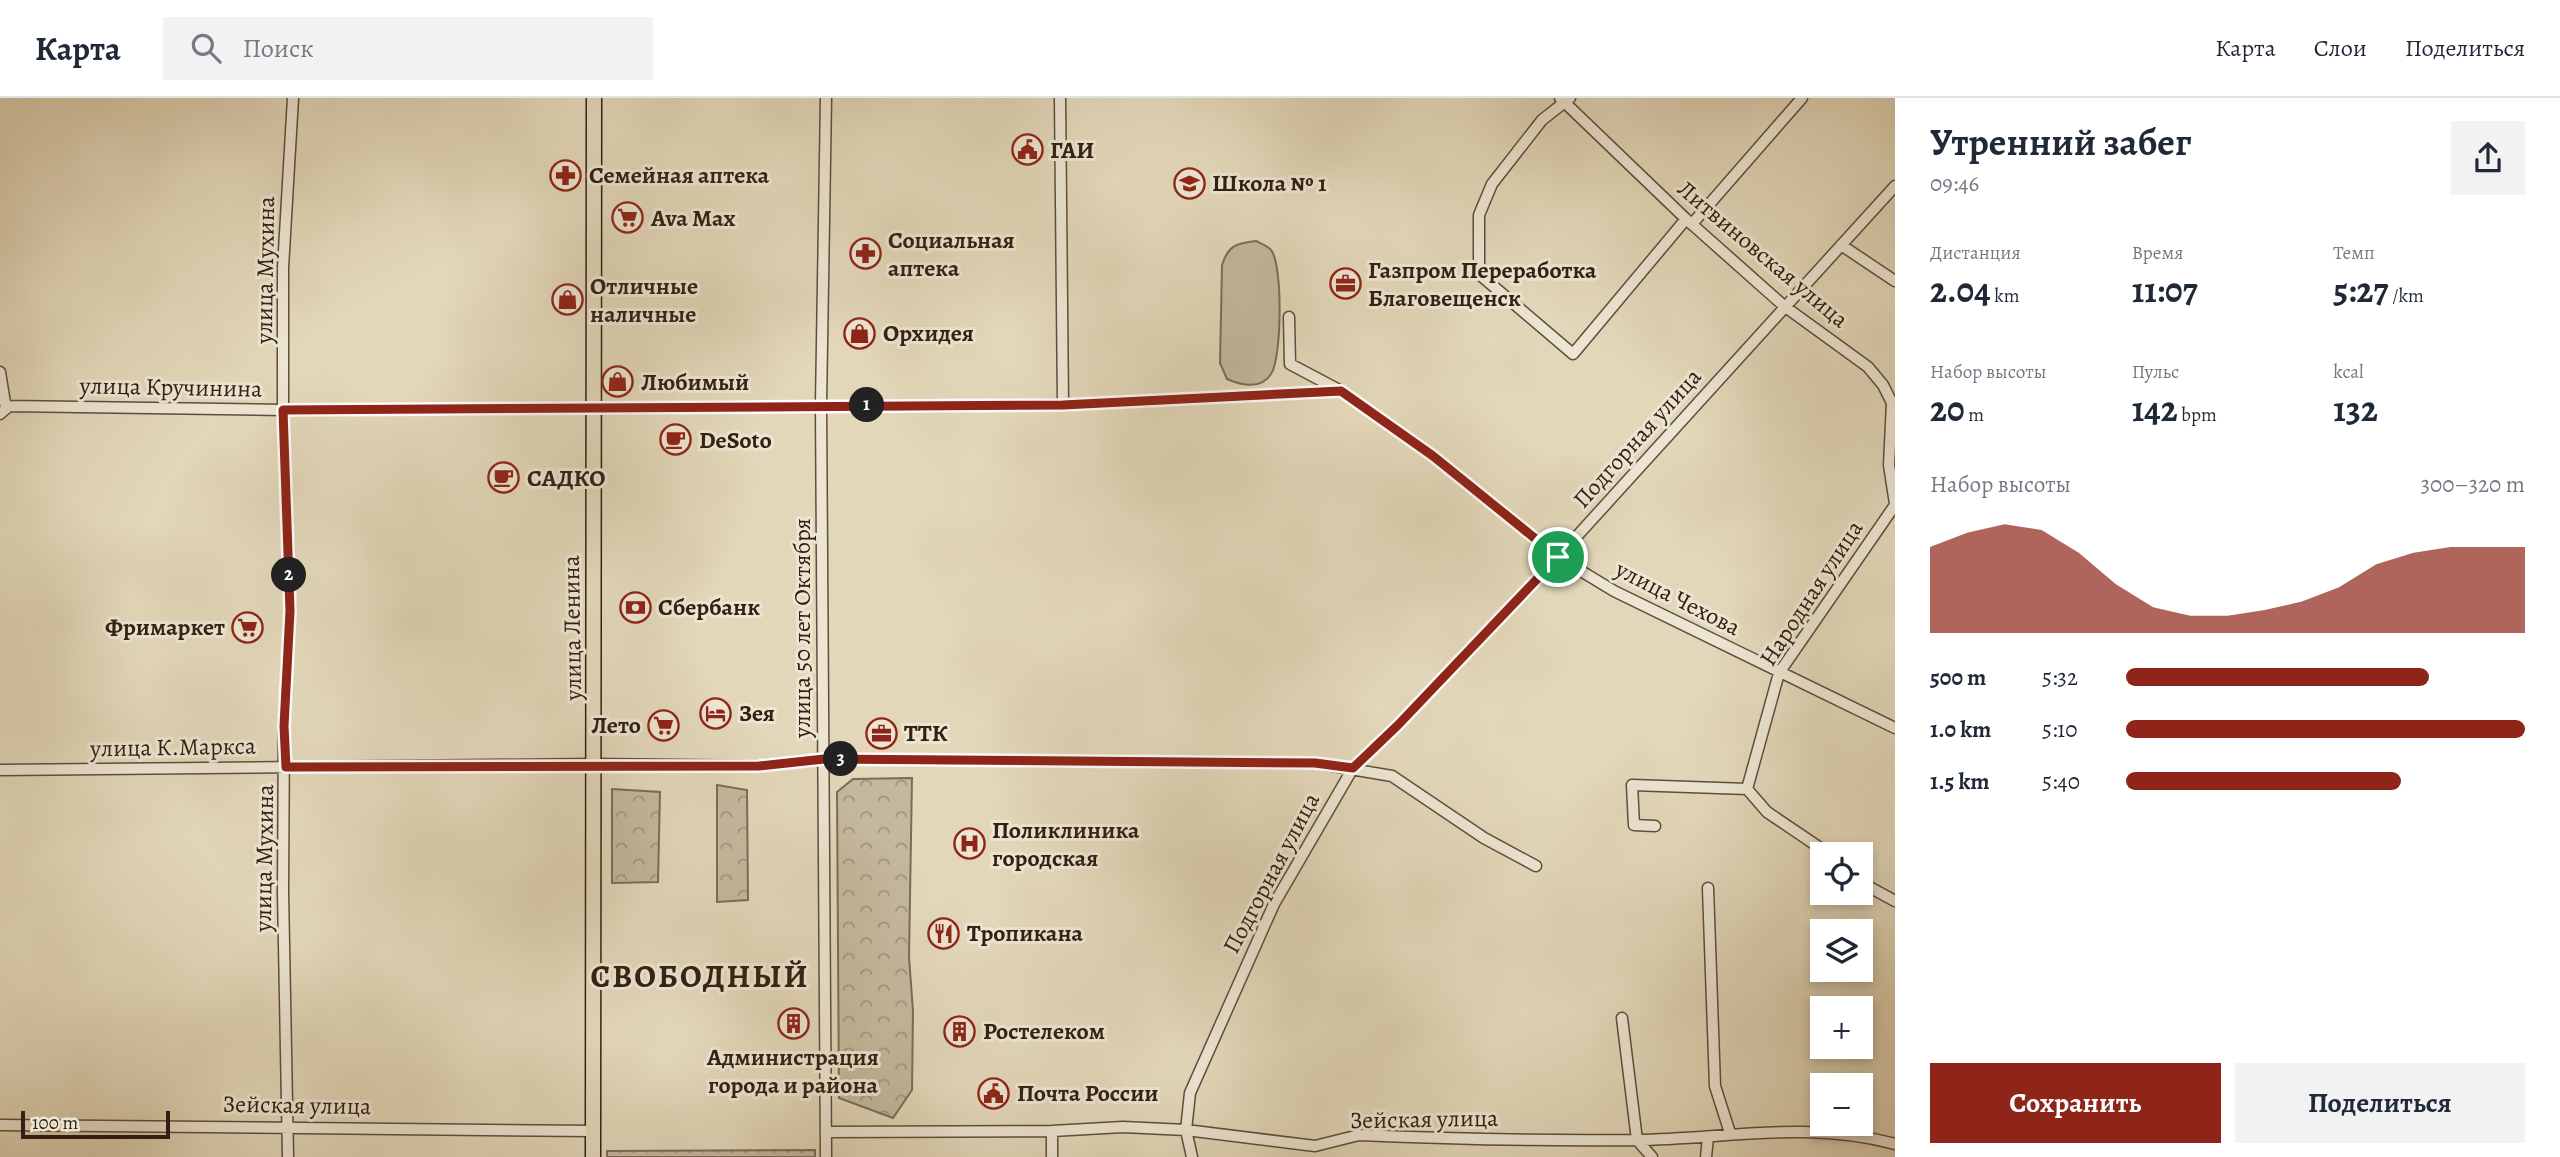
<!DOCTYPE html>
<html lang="ru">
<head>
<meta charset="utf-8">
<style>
	:root { --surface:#fff; --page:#f2f2f3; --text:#1f2937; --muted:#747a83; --line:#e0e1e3; --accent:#8f2418 }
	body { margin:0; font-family:Alegreya,serif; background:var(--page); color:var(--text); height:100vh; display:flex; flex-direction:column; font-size:26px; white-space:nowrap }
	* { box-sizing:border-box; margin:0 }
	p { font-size:23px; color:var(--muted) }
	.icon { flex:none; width:38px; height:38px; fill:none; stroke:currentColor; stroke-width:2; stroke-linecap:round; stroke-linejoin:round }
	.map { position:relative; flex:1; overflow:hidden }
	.drawer { display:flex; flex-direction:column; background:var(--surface); width:665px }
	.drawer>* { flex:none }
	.controls { position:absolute; left:1810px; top:744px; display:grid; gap:14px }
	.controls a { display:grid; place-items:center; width:63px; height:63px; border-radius:0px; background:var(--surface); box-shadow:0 4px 10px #0003; font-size:35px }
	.scale { position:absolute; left:21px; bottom:18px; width:149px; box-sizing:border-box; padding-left:7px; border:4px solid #322012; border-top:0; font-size:19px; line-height:24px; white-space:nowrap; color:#322012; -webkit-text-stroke:5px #ece5d2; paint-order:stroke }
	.pin { position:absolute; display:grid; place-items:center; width:60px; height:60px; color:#fff; margin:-30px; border:4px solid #fff; border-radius:50%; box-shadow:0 2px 7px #0007 }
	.km { position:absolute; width:35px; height:35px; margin:-18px; border-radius:50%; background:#222; color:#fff; font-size:19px; line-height:35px; text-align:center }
	.round { display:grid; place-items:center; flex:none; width:74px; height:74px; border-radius:0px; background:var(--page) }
	.head { display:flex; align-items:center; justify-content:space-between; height:119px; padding:0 35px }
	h1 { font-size:38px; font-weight:600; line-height:52px }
	.figures { display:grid; grid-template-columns:repeat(3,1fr); gap:10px; height:119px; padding:7px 35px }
	.figures div { display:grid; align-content:center }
	.figures b { font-size:35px; font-weight:600 }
	.figures small { font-size:19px; font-weight:400 }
	.figures p { font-size:19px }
	.chart { height:196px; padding:14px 35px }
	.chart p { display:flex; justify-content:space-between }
	.chart svg { width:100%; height:126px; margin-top:7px; fill:var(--accent); opacity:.7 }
	.primary-button { display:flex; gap:14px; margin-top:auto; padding:14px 35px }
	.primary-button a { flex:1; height:80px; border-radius:0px; background:var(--accent); color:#fff; font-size:28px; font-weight:600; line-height:80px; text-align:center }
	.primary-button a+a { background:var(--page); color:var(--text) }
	ul { padding:0 35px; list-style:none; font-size:23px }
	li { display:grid; grid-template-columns:112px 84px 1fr; align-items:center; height:52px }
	li i { height:18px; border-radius:9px; background:var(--accent) }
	header { display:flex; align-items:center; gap:42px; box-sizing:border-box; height:98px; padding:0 35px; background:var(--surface); border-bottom:2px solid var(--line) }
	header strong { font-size:33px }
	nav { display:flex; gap:38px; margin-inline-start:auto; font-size:24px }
	.search { width:490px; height:63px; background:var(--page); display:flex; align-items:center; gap:18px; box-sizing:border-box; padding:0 24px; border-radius:0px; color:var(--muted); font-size:26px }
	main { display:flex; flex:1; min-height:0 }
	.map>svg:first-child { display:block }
	.grass { fill:url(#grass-dots); stroke:#7b6c58; stroke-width:2 }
	.forest { fill:url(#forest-crowns); stroke:#7b6c58; stroke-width:2 }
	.garden { fill:#c4b89d; stroke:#7b6c58; stroke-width:2 }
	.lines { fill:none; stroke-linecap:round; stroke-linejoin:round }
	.minor-casing { stroke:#5e4e3c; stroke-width:13 }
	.major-casing { stroke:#322012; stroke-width:17 }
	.minor { stroke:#ece5d2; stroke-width:10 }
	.major { stroke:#e2d7b9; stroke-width:14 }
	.route-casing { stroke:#fff; stroke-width:14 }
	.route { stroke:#8f2418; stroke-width:9 }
	.labels { text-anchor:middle; stroke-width:6; stroke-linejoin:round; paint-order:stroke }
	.poi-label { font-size:24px; font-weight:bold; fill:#322012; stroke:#ece5d2; text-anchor:start }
	.street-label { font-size:24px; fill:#322012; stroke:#ece5d2 }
	.district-label { font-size:32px; font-weight:bold; letter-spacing:2px; fill:#322012; stroke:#ece5d2 }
</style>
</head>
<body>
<header>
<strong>Карта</strong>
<div class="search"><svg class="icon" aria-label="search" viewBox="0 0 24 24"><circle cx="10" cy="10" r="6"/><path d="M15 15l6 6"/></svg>Поиск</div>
<nav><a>Карта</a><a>Слои</a><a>Поделиться</a></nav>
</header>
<main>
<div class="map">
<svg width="1895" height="1059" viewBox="0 0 1895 1059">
	<defs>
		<pattern id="grass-dots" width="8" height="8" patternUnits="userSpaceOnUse" patternTransform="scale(1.75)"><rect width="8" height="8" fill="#c4b89d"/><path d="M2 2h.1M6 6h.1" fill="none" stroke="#a0957f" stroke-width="1.8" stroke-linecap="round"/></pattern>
		<pattern id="forest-crowns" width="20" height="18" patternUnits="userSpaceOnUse" patternTransform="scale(1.75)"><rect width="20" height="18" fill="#c4b89d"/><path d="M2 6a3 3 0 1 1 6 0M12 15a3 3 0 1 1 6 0" fill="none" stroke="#a0957f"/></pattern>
	</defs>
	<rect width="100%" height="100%" fill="#e2d7b9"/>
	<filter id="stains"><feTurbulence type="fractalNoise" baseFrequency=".00286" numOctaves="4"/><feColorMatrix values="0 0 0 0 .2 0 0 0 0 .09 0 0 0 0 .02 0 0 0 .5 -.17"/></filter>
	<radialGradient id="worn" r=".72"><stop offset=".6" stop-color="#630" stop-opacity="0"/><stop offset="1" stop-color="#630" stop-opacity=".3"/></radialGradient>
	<path class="grass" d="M815 1052V1059H607V1053Z"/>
	<path class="forest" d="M912 680 909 859 913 913 912 992 893 1020 839 1000 837 694 853 681Z
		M717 687 747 692 748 802 717 804Z
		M612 691 660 694 658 784 612 785Z"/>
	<path class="garden" d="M1256 143C1260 145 1268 148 1271 152 1283 166 1282 260 1271 276 1261 292 1241 287 1227 281L1220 265 1222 167C1228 148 1236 145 1256 143Z"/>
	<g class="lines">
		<defs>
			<path id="minor" d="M1060 0 1063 307
				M1560 0 1686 121 1784 208 1868 269 1883 287 1892 305 1889 367 1895 406
				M1570 0 1542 22 1492 86 1479 117V176L1573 256 1686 121
				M1692 126 1802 0
				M1841 147 1895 183
				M1289 219 1290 266 1341 293 1433 358 1558 459 1614 493 1895 630
				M0 274 6 311
				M0 316 9 308 283 312 1063 307 1341 293
				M0 672 596 666 759 668 824 661 1315 665 1392 678 1484 740 1536 768
				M1747 691 1779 575 1895 407
				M1655 728 1634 727 1632 687 1747 691 1767 714 1829 756
				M1860 784 1895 803
				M1708 790 1715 988 1730 1035
				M1622 920 1637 1042 1652 1059
				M0 1027 594 1033
				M827 1034 1052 1033 1123 1029 1186 1032 1315 1048 1359 1037C1451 1041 1544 1043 1636 1042 1724 1041 1808 1022 1895 1046
				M288 1059 283 794 284 628 290 513 283 312V170L293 0
				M826 1059 821 307 826 0
				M1052 1059V1033
				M1192 1059 1186 1032 1190 995 1274 806 1353 670 1398 627 1558 459 1895 88
				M1706 1059 1708 1039"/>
			<path id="major" d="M593 1059 594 0"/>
		</defs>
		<use href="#minor" class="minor-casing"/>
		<use href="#major" class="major-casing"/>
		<use href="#minor" class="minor"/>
		<use href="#major" class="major"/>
	</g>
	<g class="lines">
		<defs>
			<path id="route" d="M1341 293 1433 358 1558 459 1398 627 1353 670 1315 665 824 661 759 668 286 669 284 628 290 513 283 312 1063 307Z"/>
		</defs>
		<use href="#route" class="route-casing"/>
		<use href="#route" class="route"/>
	</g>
	<defs>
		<symbol id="civic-ring" viewBox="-11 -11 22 22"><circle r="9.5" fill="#ece5d2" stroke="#8f2418" stroke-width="1.5"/><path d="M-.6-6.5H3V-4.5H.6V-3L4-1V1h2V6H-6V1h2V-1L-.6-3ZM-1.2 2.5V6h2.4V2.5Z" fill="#8f2418"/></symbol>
		<symbol id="pharmacy-ring" viewBox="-11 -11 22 22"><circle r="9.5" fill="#ece5d2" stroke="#8f2418" stroke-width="1.5"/><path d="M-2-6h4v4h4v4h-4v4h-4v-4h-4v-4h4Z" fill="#8f2418"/></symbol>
		<symbol id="school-ring" viewBox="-11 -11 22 22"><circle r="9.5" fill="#ece5d2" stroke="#8f2418" stroke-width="1.5"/><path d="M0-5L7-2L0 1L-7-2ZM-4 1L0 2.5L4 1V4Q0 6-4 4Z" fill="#8f2418"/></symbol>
		<symbol id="supermarket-ring" viewBox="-11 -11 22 22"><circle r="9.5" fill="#ece5d2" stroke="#8f2418" stroke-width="1.5"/><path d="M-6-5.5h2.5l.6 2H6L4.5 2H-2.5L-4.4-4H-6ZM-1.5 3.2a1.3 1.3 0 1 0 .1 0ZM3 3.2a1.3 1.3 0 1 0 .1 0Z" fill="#8f2418"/></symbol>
		<symbol id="office-ring" viewBox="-11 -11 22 22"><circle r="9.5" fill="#ece5d2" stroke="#8f2418" stroke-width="1.5"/><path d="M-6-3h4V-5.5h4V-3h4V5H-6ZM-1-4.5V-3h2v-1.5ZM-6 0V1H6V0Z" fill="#8f2418"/></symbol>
		<symbol id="shop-ring" viewBox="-11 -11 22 22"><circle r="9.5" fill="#ece5d2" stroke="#8f2418" stroke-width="1.5"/><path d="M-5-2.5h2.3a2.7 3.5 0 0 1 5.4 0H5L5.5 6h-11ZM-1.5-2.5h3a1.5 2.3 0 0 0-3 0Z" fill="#8f2418"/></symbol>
		<symbol id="cafe-ring" viewBox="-11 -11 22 22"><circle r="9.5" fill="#ece5d2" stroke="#8f2418" stroke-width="1.5"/><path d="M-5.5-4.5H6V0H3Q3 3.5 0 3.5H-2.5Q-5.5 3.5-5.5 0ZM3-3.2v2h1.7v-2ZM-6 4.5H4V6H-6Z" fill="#8f2418"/></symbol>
		<symbol id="bank-ring" viewBox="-11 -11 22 22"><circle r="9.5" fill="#ece5d2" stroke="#8f2418" stroke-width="1.5"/><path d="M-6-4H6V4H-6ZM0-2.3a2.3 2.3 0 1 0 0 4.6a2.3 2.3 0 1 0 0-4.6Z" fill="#8f2418"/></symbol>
		<symbol id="hotel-ring" viewBox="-11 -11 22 22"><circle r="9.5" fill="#ece5d2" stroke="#8f2418" stroke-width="1.5"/><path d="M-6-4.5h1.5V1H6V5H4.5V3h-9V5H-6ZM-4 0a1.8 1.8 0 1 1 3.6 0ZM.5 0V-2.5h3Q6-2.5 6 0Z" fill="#8f2418"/></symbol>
		<symbol id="hospital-ring" viewBox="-11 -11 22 22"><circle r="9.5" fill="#ece5d2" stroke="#8f2418" stroke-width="1.5"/><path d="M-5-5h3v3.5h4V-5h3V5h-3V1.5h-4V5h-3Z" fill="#8f2418"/></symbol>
		<symbol id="restaurant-ring" viewBox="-11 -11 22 22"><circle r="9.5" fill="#ece5d2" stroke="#8f2418" stroke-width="1.5"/><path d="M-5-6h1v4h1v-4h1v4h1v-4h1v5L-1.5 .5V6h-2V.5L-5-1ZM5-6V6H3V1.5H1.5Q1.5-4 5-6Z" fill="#8f2418"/></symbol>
		<symbol id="building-ring" viewBox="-11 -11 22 22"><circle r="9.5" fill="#ece5d2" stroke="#8f2418" stroke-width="1.5"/><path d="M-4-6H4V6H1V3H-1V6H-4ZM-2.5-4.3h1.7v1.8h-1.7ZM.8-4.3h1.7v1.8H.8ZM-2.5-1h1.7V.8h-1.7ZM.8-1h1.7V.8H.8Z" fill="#8f2418"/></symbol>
	</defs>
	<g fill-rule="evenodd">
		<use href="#civic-ring" x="1010" y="34" width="35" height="35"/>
		<use href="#pharmacy-ring" x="548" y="60" width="35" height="35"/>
		<use href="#school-ring" x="1172" y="68" width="35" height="35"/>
		<use href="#supermarket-ring" x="610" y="102" width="35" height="35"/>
		<use href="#pharmacy-ring" x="848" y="138" width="35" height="35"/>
		<use href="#office-ring" x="1328" y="168" width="35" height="35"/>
		<use href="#shop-ring" x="550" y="184" width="35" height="35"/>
		<use href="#shop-ring" x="842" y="218" width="35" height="35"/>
		<use href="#shop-ring" x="600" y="266" width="35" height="35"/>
		<use href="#cafe-ring" x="658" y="324" width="35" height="35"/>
		<use href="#cafe-ring" x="486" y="362" width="35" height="35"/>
		<use href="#bank-ring" x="618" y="492" width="35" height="35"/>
		<use href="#supermarket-ring" x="230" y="512" width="35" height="35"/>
		<use href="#hotel-ring" x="698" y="598" width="35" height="35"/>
		<use href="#supermarket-ring" x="646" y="610" width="35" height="35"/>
		<use href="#office-ring" x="864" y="618" width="35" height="35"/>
		<use href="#hospital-ring" x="952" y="728" width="35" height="35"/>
		<use href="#restaurant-ring" x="926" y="818" width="35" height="35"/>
		<use href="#building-ring" x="776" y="908" width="35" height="35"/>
		<use href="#building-ring" x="942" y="916" width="35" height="35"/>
		<use href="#civic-ring" x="976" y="978" width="35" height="35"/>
	</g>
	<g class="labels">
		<g class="poi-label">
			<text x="1050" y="60">ГАИ</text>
			<text x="589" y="85">Семейная аптека</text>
			<text x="1212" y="93">Школа № 1</text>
			<text x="651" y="128">Ava Max</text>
			<text x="888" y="150">Социальная<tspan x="888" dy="28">аптека</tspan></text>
			<text x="1368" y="180">Газпром Переработка<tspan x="1368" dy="28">Благовещенск</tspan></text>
			<text x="590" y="196">Отличные<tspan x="590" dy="28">наличные</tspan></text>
			<text x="883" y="243">Орхидея</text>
			<text x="641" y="292">Любимый</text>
			<text x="699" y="350">DeSoto</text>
			<text x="527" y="388">САДКО</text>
			<text x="658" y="517">Сбербанк</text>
			<text x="225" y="537" text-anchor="end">Фримаркет</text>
			<text x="739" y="623">Зея</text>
			<text x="641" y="635" text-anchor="end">Лето</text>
			<text x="904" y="643">ТТК</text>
			<text x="992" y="740">Поликлиника<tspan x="992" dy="28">городская</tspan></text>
			<text x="967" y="843">Тропикана</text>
			<text x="983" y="941">Ростелеком</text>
			<text x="793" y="967" text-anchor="middle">Администрация<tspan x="793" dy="28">города и района</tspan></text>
			<text x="1017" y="1003">Почта России</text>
		</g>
		<g class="street-label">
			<text transform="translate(1763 156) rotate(40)" y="8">Литвиновская улица</text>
			<text transform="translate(265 172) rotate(-89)" y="8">улица Мухина</text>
			<text transform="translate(171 289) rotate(1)" y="8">улица Кручинина</text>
			<text transform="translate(1637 340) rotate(-48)" y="8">Подгорная улица</text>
			<text transform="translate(1811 495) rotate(-57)" y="8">Народная улица</text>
			<text transform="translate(1678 500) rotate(27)" y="8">улица Чехова</text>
			<text transform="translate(572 530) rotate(-91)" y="8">улица Ленина</text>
			<text transform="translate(802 530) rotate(-90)" y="8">улица 50 лет Октября</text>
			<text transform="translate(173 649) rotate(-1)" y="8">улица К.Маркса</text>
			<text transform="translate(264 760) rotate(-89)" y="8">улица Мухина</text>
			<text transform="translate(1271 775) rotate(-62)" y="8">Подгорная улица</text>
			<text transform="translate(297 1007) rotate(1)" y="8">Зейская улица</text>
			<text transform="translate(1424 1021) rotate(-1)" y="8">Зейская улица</text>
		</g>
		<g class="district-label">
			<text x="700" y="889">СВОБОДНЫЙ</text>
		</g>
	</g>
	<rect width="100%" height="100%" filter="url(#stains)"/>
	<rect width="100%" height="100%" fill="url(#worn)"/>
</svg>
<div class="controls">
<a><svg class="icon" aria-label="locate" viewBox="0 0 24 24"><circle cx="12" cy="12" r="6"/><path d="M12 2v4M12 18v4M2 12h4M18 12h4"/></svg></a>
<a><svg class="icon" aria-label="layers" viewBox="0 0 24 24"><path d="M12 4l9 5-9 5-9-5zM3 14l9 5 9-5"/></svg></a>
<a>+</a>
<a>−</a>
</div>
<div class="scale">100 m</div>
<div class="pin" style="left:1558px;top:459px;background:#1e9e55"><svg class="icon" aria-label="arrive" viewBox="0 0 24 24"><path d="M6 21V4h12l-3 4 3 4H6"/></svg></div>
<b class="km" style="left:867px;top:307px">1</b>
<b class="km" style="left:289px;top:477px">2</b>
<b class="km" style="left:841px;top:661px">3</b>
</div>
<section class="drawer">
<div class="head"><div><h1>Утренний забег</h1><p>09:46</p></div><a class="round"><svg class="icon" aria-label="share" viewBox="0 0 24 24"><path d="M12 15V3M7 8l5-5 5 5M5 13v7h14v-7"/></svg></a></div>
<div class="figures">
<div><p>Дистанция</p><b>2.04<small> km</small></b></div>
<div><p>Время</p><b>11:07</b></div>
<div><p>Темп</p><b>5:27<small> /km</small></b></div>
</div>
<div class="figures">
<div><p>Набор высоты</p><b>20<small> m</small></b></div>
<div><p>Пульс</p><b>142<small> bpm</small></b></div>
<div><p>kcal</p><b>132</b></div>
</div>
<div class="chart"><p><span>Набор высоты</span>300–320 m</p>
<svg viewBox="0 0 160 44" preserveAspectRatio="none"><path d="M0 44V14L10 9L20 6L30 8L40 16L50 27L60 35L70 38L80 38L90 36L100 33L110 28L120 20L130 16L140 14L150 14L160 14V44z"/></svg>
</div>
<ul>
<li><b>500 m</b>5:32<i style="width:76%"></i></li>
<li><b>1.0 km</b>5:10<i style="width:100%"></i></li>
<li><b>1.5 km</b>5:40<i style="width:69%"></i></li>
</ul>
<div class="primary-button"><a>Сохранить</a><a>Поделиться</a></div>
</section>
</main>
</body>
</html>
